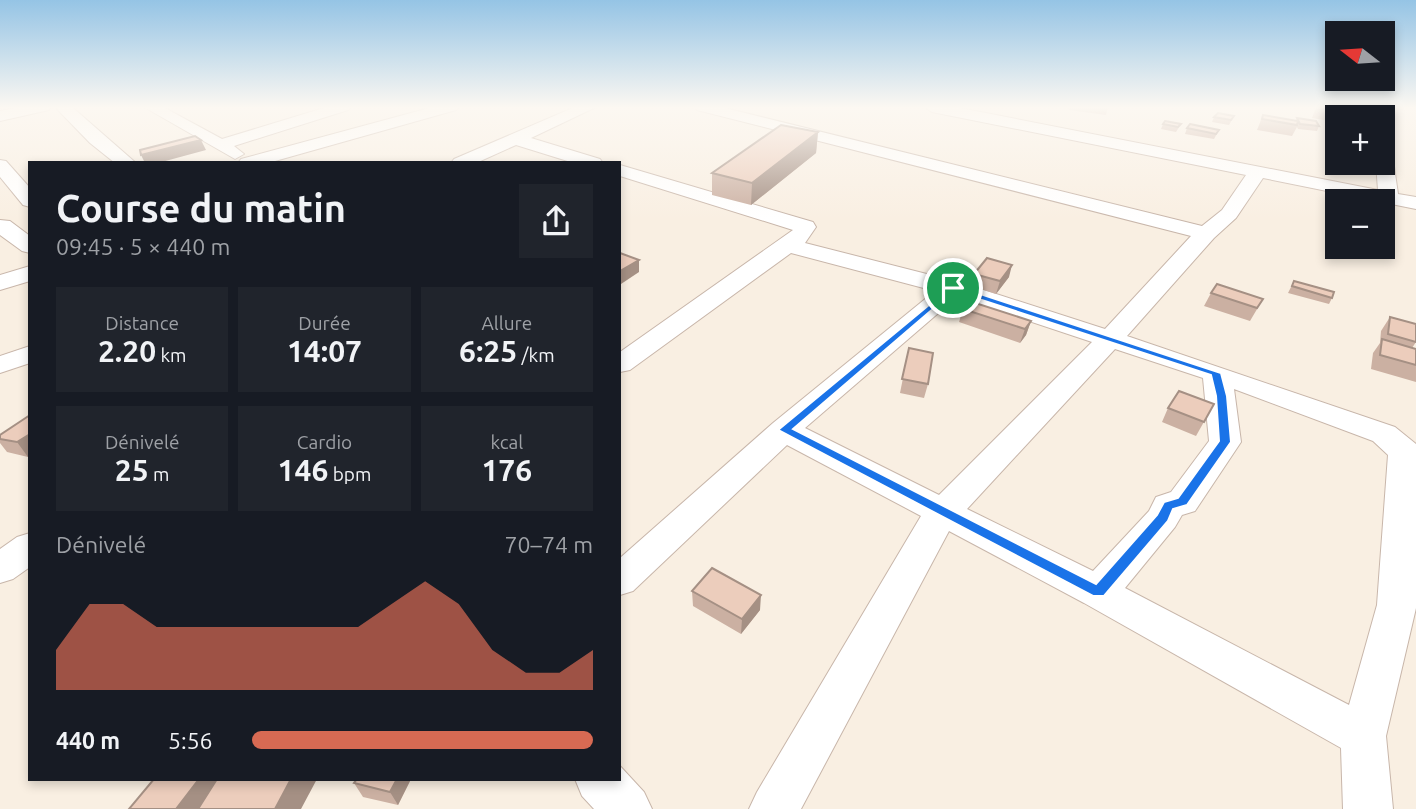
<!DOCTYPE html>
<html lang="fr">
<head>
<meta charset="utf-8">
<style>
	:root { --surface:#171b24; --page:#20242c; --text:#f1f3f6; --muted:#9ea1a6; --accent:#d76a53 }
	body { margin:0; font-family:Ubuntu,sans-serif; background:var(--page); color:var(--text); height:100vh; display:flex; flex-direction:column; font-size:26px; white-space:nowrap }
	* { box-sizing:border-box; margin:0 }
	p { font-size:23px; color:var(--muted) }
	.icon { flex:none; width:38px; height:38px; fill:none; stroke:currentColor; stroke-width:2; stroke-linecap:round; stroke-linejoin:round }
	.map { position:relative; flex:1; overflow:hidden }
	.panel { position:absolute; left:28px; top:161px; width:593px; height:620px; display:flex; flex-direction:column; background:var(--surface); border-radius:0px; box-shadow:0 4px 10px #0003 }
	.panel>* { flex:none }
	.needle { width:46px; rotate:287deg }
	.controls { position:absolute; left:1325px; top:21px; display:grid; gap:14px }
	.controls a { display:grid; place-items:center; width:70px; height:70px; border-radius:0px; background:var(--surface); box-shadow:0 4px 10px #0003; font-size:35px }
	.pin { position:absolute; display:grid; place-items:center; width:60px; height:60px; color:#fff; margin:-30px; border:4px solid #fff; border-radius:50%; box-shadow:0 2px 7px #0007 }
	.round { display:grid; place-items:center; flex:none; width:74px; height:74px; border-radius:0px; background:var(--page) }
	.summary { display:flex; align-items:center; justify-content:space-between; height:119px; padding:0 28px }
	h1 { font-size:38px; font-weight:700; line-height:52px }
	.figures { display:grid; grid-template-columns:repeat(3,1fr); gap:10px; height:119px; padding:7px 28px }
	.figures div { display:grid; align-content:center; border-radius:0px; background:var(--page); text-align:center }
	.figures b { font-size:30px; font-weight:700 }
	.figures small { font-size:19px; font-weight:400 }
	.figures p { font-size:19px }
	.chart { height:196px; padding:14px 28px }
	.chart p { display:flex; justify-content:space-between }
	.chart svg { width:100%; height:126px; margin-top:7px; fill:var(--accent); opacity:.7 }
	ul { padding:0 28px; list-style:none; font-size:23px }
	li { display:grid; grid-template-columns:112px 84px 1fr; align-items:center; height:52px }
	li i { height:18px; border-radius:9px; background:var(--accent) }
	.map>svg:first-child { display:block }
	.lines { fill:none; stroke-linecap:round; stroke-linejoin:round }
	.minor-casing { stroke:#c8b6aa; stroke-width:2 }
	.minor { fill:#fff; fill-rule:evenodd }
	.wall { fill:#cbb0a2 }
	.shaded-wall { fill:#a59084 }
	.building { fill:#eccdbc; stroke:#a59084; stroke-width:2 }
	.route { fill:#1a73e8; stroke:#fff; stroke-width:2; fill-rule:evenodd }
</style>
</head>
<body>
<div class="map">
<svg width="1416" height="809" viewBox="0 0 1416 809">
	<rect width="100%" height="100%" fill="#f9efe2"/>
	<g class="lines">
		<defs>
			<path id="minor" d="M21 107H51L49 110 0 121V111Z
				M55 107H72L136 163H115L90 143Z
				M144 107H163L222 139 327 107H350L348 110 234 146 244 154 235 159Z
				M433 107H458L456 110 268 163H238L241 159Z
				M575 107H596L531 138 600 159 603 163H574L516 145 476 163H451L454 159Z
				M695 107H721L1202 226 1222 210 1246 175 932 112 924 107H955L1378 190 1376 163H1382V124L1388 125 1398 194 1416 197V209L1263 178 1236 218 1214 238 1127 336 1395 427 1416 444V608L1386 736 1393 809H1343L1341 748 1084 603 949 531 801 809H749L757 792 921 516 787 445 633 591 620 595V558L773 423 935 291 791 253 630 370 620 372V352L793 230 620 176V165L813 222 816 227 805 243 962 283 1105 329 1191 236 697 110ZM957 297 1092 342 939 495 805 428ZM1115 349 1203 378 1209 441 1171 492 1156 497 1149 511 1093 571 967 509ZM1234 389 1373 441 1388 455 1377 605 1349 705 1125 588 1175 527 1182 515 1195 511 1241 442Z
				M1363 107H1388L1389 108 1381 113 1365 110Z
				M0 160 6 161 30 188V207L23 205 0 177Z
				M0 220 10 221 30 236V253L22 251 0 235Z
				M30 266V281L0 290V275Z
				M30 346V363L0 373V356Z
				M30 533V567L13 579 0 583V549L17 537Z
				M620 766 644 792 652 809H594L582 796 575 779H620Z"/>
		</defs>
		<use href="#minor" class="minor-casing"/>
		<use href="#minor" class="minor"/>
	</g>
	<path class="wall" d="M1070 107H1108L1106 115 1069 110Z
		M1316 107H1336L1330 121 1312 118Z
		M1348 107H1375V108L1370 117H1366L1348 114Z
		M1263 115 1296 121 1297 118 1319 126 1317 131 1298 129 1297 127 1292 136 1257 130Z
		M1234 116 1229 125 1212 122 1214 117Z
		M1163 124H1181L1176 132 1161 129Z
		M1187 128 1219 130 1214 139 1185 134Z
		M1382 129 1389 135 1386 140H1382Z
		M818 132 816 153 751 205 712 195V173Z
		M974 274 1009 277 996 294 971 286Z
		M1294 281 1332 298 1329 304 1288 293Z
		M1211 293 1263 299 1250 321 1204 306Z
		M963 309 1031 321 1026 335 1020 343 959 322Z
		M1390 317 1416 342 1412 348 1416 349V382L1371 369 1373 353 1380 343 1381 331Z
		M909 348 928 384 924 398 900 393Z
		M1214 404 1196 436 1162 422 1168 408Z
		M30 415V456L28 457 7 452 0 443V435Z
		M692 591 760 610 741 634 693 606Z
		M411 779 398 805 363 797 354 783Z"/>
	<path class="shaded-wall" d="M818 132 816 153 751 205 752 183Z
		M201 140 206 150 158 163H145L141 155Z
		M639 260V272L621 284 620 271Z
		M1012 265 1009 277 996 294 1000 281Z
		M1031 321 1026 335 1020 343 1025 329Z
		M30 434V456L28 457 17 442Z
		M761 595 760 610 741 634 742 619Z
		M199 779H232L210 809H176Z
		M291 779H317L301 809H275Z
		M397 779H411L398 805 390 792Z"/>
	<path class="building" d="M1318 107H1336L1335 111 1317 108Z
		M1218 113 1234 116 1231 120 1214 117Z
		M1263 115 1298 121 1297 125 1262 119Z
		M1297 118 1316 121 1319 126 1300 124Z
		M1165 121 1181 124 1178 127 1163 124Z
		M1190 124 1219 130 1216 134 1187 128Z
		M781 125 818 132 752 183 712 173Z
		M1382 129H1384L1389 135 1382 134Z
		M195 136 201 140 141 155 140 150Z
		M620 253 639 260 620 271Z
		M987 258 1012 265 1000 281 974 274Z
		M1294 281 1334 292 1332 298 1292 286Z
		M1217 284 1263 299 1257 308 1211 293Z
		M969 301 1031 321 1025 329 963 309Z
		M1390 317 1416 324V342L1388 334Z
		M1382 339 1416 349V365L1380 355Z
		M909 348 933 353 928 384 902 379Z
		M1179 391 1214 404 1204 422 1168 408Z
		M30 415V434L17 442 0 439V435Z
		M712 568 761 595 742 619 692 591Z
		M154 779H199L176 809H129Z
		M217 779H291L275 809H198Z
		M357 779H397L390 792 354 783Z"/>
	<linearGradient id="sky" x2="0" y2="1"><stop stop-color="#95c4e5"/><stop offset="0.49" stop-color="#fcf8f2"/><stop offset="1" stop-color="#fcf8f2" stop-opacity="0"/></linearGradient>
	<rect width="1416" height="220" fill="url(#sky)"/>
	<path class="route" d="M953 285 1221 373 1227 396 1231 442 1187 505 1173 509 1168 521 1104 596H1093L778 430ZM954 291 1211 375 1216 396 1219 441 1178 498 1164 502 1157 515 1096 584 793 429Z"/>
</svg>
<div class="controls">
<a><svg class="needle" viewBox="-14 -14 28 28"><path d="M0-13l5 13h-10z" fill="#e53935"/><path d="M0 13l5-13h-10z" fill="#9ea1a6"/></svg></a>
<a>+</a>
<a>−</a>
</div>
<div class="pin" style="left:953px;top:288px;background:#1e9e55"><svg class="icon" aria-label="arrive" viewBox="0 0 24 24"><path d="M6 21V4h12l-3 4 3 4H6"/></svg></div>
<section class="panel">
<div class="summary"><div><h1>Course du matin</h1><p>09:45 · 5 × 440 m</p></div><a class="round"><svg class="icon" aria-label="share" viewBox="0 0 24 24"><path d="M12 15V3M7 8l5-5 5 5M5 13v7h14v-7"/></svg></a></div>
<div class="figures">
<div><p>Distance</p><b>2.20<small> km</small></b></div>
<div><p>Durée</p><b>14:07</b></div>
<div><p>Allure</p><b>6:25<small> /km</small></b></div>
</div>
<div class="figures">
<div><p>Dénivelé</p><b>25<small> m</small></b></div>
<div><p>Cardio</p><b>146<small> bpm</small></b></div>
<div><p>kcal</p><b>176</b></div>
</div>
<div class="chart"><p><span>Dénivelé</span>70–74 m</p>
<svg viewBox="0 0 160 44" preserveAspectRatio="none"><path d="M0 44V30L10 14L20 14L30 22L40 22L50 22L60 22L70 22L80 22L90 22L100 14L110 6L120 14L130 30L140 38L150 38L160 30V44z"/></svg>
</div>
<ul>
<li><b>440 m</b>5:56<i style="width:100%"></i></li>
</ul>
</section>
</div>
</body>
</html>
